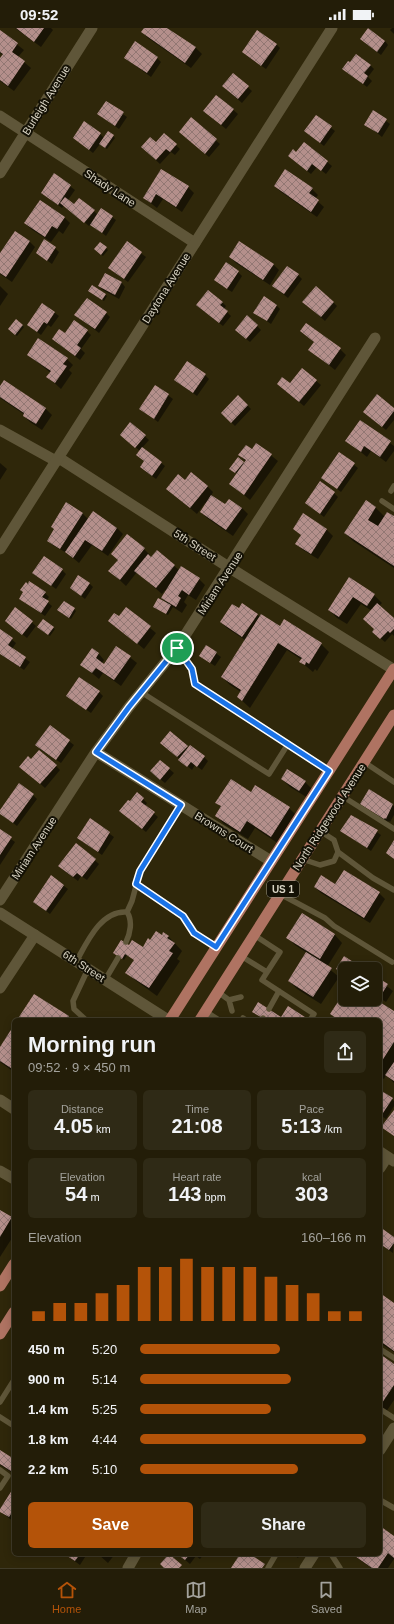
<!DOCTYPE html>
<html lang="en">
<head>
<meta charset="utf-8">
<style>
	:root { --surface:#231d08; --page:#2f2a16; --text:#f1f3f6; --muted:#a3a29c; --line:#403b29; --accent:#b45309 }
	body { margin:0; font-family:Helvetica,sans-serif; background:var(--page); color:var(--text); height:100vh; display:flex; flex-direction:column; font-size:15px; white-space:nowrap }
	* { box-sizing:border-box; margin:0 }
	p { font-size:13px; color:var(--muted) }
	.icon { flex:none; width:22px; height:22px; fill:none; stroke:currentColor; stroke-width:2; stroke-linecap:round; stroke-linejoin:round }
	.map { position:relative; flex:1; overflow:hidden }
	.drawer { position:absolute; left:12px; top:990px; width:370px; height:538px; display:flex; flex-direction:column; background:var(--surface); border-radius:6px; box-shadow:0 2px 10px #0003,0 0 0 1px var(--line) }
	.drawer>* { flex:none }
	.buttons { position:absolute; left:338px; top:934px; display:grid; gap:8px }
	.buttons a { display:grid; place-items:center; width:44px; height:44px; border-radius:6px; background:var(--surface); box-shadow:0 2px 10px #0003,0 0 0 1px var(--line); font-size:20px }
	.pin { position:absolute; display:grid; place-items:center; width:34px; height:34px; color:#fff; margin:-17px; border:2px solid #fff; border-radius:50%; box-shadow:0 1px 4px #0007 }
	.round { display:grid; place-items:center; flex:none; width:42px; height:42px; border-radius:6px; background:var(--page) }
	.overview { display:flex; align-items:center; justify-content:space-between; height:68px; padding:0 16px }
	h1 { font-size:22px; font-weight:700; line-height:30px }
	.metrics { display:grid; grid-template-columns:repeat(3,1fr); gap:6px; height:68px; padding:4px 16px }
	.metrics div { display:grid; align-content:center; border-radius:6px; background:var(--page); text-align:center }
	.metrics b { font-size:20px; font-weight:700 }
	.metrics small { font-size:11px; font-weight:400 }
	.metrics p { font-size:11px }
	.chart { height:112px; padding:8px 16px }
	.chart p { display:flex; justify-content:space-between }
	.chart svg { width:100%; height:72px; margin-top:4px; stroke:var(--accent); stroke-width:6 }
	.button { display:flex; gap:8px; margin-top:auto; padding:8px 16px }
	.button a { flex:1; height:46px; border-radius:6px; background:var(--accent); color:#fff; font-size:16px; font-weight:700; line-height:46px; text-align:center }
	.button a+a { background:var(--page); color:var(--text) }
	ul { padding:0 16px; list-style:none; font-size:13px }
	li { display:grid; grid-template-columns:64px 48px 1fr; align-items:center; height:30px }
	li i { height:10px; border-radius:5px; background:var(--accent) }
	.status { display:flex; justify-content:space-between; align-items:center; height:28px; padding:0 20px; background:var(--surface); direction:ltr }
	.status svg { height:11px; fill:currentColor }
	.tab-bar { display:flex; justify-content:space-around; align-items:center; height:56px; border-top:1px solid var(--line); background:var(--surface); font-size:11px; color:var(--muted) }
	.tab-bar a { display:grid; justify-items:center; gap:2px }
	.tab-bar .active { color:var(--accent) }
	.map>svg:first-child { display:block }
	.shadow { fill:#0007 }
	.building { fill:url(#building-cross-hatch) }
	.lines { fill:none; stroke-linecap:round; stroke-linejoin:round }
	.service { stroke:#5f5639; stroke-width:5.5 }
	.minor { stroke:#5f5639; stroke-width:11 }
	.tertiary { stroke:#5f5639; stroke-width:11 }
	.primary { stroke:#af7362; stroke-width:11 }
	.route-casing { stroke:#fff; stroke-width:8 }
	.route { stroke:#1a73e8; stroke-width:5 }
	.labels { text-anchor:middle; stroke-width:4; stroke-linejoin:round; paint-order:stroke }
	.shield { fill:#141105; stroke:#9e9a8b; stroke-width:1 }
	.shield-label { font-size:10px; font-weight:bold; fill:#d9d4c4 }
	.street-label { font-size:11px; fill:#d9d4c4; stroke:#141105 }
</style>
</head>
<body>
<div class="status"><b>09:52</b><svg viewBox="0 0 49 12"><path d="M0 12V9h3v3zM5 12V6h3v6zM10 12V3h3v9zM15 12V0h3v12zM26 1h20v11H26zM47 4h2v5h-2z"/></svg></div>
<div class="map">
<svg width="394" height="1540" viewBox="0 0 394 1540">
	<defs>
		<pattern id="building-cross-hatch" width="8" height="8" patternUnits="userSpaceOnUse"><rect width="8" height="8" fill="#b48f8b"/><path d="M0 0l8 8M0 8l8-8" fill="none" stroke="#927773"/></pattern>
	</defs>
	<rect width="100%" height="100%" fill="#2f270a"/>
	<path class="shadow" d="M15 0H51L53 2 41 19Z
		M145 0H166L196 20 202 26 191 40 148 10 142 4Z
		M392 0H394V6L390 2Z
		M0 3 24 22 18 29 31 40 14 63 0 53V32L3 27 0 25Z
		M385 13 388 17 381 27 365 15Z
		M276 16 280 20 266 41 247 28Z
		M125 30H157L161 34 151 49Z
		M370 37 374 41 368 49 372 53 367 59 343 41Z
		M233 46 252 63 242 75 227 62Z
		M217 68 238 86 226 101 209 87Z
		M106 74 127 89 119 101 98 86Z
		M374 84 390 96 382 109 366 96Z
		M316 88 335 103 324 118 305 103Z
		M191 91 220 116 209 129 184 108Z
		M100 106 104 110 113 108 115 110 107 121 100 116 93 125 74 110Z
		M164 106 180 121 175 127 171 124 160 136 146 123Z
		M304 115 332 138 326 146 317 139 311 146 293 132 296 125Z
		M161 142 188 159 194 165 182 184 163 171 157 180 144 170Z
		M55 147 75 162 68 172 74 178 80 171 98 187 112 189 116 192 106 208 91 196 89 198 64 177 62 180 42 165Z
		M275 158 312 161 318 167 315 171 324 179 317 189 281 164Z
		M64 189 70 195 63 206 59 203 51 214 31 201 25 195Z
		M29 213 35 219 12 254 0 246V227Z
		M100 215 108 222 103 228 97 223Z
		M127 215 146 229 128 254 114 244Z
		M55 220 59 224 52 236 37 225Z
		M230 229 273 236 279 242 270 257 236 235Z
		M238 244 242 248 232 264 219 256Z
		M298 247 302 251 288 270 278 262Z
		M122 255 125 259 119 271 103 262 99 258Z
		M0 258 8 266 0 278Z
		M89 263 105 267 107 268 104 273Z
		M222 274 226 278 224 281 231 288 223 298 201 281Z
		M333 274 337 278 325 293 308 278Z
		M43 276 59 288 51 299 48 297 41 307 28 297Z
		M276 277 280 281 271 296 254 284Z
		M106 285 110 289 99 305 76 287Z
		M16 293 24 299 17 308 9 301Z
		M257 298 261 302 250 314 240 306Z
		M87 303 91 307 81 321 85 325 80 332 53 311 65 306Z
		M340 321 346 327 335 342 310 322Z
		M28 327 67 331 73 337 69 342 72 345 61 361 48 349 51 345Z
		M302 341 321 357 304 378 282 360 290 357Z
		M205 347 209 351 197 368 175 352Z
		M4 354 46 381 52 387 42 402 30 394 24 388 25 387 0 370V360Z
		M155 358 173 371 158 394 141 381Z
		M238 368 251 381 235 398 222 385Z
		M394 381V392L386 402 364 384Z
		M360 393 394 418V423L386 434 371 423 367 429 347 413Z
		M131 396 149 412 142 420 165 438 156 451 145 443V433L140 423 125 410Z
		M257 416 278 433 250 472 231 456 238 446 232 442 243 435 245 436 246 434 240 427 252 423Z
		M339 425 358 440 341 464 322 449Z
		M0 435 7 441 0 452Z
		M207 458 213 464 211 468 225 478 242 480 248 486 233 508 207 490 201 484 206 476 205 475 197 486 167 461Z
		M334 465 338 469 324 489 306 475Z
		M366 473 376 480 385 489H394V540L353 513 345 505Z
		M67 476 83 486 88 491 117 500 123 506 108 528 92 517 79 535 67 525 54 518 48 513Z
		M304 487 327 502 333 508 318 531 303 522 297 516 302 508 295 501Z
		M127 508 144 521 150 527 149 529 174 538 179 542 199 551 205 557 196 572 188 567 184 574 187 577 182 585 173 579 168 587 156 580 168 576 162 570 166 563 165 562 162 566 137 544 126 558 110 543 118 532 112 526Z
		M62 542 66 546 56 561 34 545Z
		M350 551 374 567 382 575 379 578 394 592V608L392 606 385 614 373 604 376 602 372 583 361 576 347 596 337 590 329 582Z
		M89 555 93 559 85 571 71 560Z
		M45 565 49 569 46 573 52 578 45 588 20 571Z
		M126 580 156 605 144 621 116 598 119 590Z
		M16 581 36 598 27 610 6 593Z
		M74 581 76 583 71 591 60 584Z
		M239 582 257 587 280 599 284 593 321 616 329 624 317 643 315 641 313 644 301 634 302 632 287 622 250 680 238 669 241 664 230 657 222 649 245 612 227 600 221 594Z
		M53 600 55 601 50 608 40 601Z
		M0 602 16 615 12 621 30 634 24 642 0 626Z
		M206 618 221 629 215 638 200 628Z
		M117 619 137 635 121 658 103 645 99 651 82 637 99 626 104 632 102 635 104 637Z
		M99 664 103 668 91 685 71 671Z
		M50 699 74 717 61 735 40 721Z
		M170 704 188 720 204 729 208 733 202 742 195 737 192 742 165 718Z
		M32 732 56 738 60 742 45 760 25 742Z
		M160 733 174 745 165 755 155 747Z
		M282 751 305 754 313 762 308 770 290 759Z
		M369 762 394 778V787L390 794 389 793 388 794 361 776Z
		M251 766 289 780 297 788 279 816 255 800 248 811 224 796 216 788 221 779 217 775Z
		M33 767 37 771 17 798 0 785V783Z
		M143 771 147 775 145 778 158 789 146 804 125 787 131 775Z
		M351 788 360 792 381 807 371 823 342 803Z
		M90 792 114 809 102 827 82 813Z
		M0 803 15 814 0 837Z
		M76 817 99 836 87 852 81 848 78 853 63 842Z
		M52 849 68 861 50 886 38 877Z
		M336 858 379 865 385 871 370 895 321 865 315 859Z
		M303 887 335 907 342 915 327 939 339 949 321 976 297 961 289 953 307 925 295 917 288 910Z
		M162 908H168L182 923 177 931 180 933 157 968 135 952 127 944 135 932 127 927 124 932 116 926 129 919 143 920 151 913Z
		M375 949 393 963 386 974 375 967Z
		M345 965V971H373L394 984V1055L386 1047 384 1051 380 1048V992H337L332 986Z
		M288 980 307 992H266L255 985 281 990Z
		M14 999V1044L0 1034V1021Z
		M380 1063 394 1073V1078L386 1091 380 1087Z
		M0 1183 14 1193V1207L0 1229Z
		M380 1200 394 1210 393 1225 380 1216Z
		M380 1266 394 1276V1324L380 1315Z
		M380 1327 394 1337V1372L386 1384 380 1380Z
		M0 1423 14 1432V1446L0 1437Z
		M14 1461V1494L0 1483Z
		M380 1499 394 1509V1531L388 1540H371L352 1526H380Z
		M65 1526H87L80 1537Z
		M98 1526H115L108 1535Z
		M178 1526H204L200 1531 196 1528 190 1536Z
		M293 1526H300L298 1530Z"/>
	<path class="building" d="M16 0H44L34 14Z
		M144 0H167L196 19 185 35 141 4Z
		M368 0 385 13 377 24 360 11Z
		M0 2 18 15 12 24 25 33 8 58 0 52V30L3 26 0 24Z
		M257 2 277 16 261 38 242 24Z
		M135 13 158 29 147 45 124 30Z
		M356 26 371 37 364 45 368 48 363 56 342 41 348 33 350 34Z
		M233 45 249 58 238 71 222 58Z
		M216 67 234 81 221 97 203 83Z
		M106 73 124 84 115 98 97 86Z
		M373 82 387 91 378 105 364 97Z
		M316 87 332 98 320 115 304 103Z
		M191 89 217 111 205 126 179 104Z
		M84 93 101 105 89 122 73 110Z
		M108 103 114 107 105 120 99 116Z
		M164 105 177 116 170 124 166 121 156 132 141 119 150 109 156 114Z
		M304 114 328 133 321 143 312 136 307 143 288 128 293 121 296 124Z
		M161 141 189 158 176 179 156 166 151 175 143 170Z
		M285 141 313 160 309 165 319 172 311 184 274 158Z
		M54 145 71 157 58 177 41 165Z
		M65 169 74 176 79 170 95 182 84 195 60 175Z
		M40 172 65 189 57 201 52 198 45 209 24 195Z
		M101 180 113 188 102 205 90 197Z
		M15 203 30 213 6 249 0 245V225Z
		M44 211 56 219 47 233 36 225Z
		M127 213 142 224 124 251 108 240Z
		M239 213 274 236 263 252 229 229Z
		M100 214 107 219 101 227 94 221Z
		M226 234 239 243 227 261 214 252Z
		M287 238 299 246 284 266 272 258Z
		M105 245 122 254 115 267 98 258Z
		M92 257 106 266 102 272 88 263Z
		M316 258 334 274 321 289 302 274Z
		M208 262 223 274 220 277 228 283 219 295 196 277Z
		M264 268 277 277 267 293 253 285Z
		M87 270 107 284 95 301 74 287Z
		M42 275 55 284 47 296 44 294 37 304 27 297Z
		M247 287 258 297 246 311 235 302Z
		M16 291 23 297 15 307 8 301Z
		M74 292 88 302 77 317 81 320 75 328 52 311 59 301 65 305Z
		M306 295 341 320 329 337 308 322 314 314 300 303Z
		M38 310 68 330 63 336 67 338 55 355 46 349 51 343 27 327Z
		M187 333 206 346 193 365 174 352Z
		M302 340 317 352 299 374 277 356 282 349 290 355Z
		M4 352 46 380 36 396 23 388 24 385 0 369V358Z
		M155 357 169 366 154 391 139 381Z
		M377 366 394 380V383L382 399 363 384Z
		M238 367 248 377 231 395 221 385Z
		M360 392 391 413 380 429 364 418 361 424 345 413Z
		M130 394 146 407 135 420 120 407Z
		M256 415 272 426 244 467 229 456 246 432 238 427 246 417 252 421Z
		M142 419 162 434 152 448 140 439 144 433 136 427Z
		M339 424 355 435 337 461 321 450Z
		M238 429 244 434 235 445 229 441Z
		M191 444 208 458 190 480 166 461 178 446 185 452Z
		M320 453 335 464 320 486 305 475Z
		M211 467 225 476 229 471 242 480 226 502 200 484Z
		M366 472 376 479 368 492 378 498 387 484 394 488V538L344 505Z
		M66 474 83 485 60 521 47 513 54 501 51 499Z
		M93 483 117 500 102 523 85 512 73 530 65 524Z
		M303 485 327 501 311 526 295 516 301 507 293 501Z
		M127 506 145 520 120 552 108 543 118 532 111 526Z
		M157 522 175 537 156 560 134 543 148 526 151 529Z
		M44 528 63 541 51 558 32 545Z
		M181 538 200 550 189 567 182 562 178 568 181 570 176 579 161 570Z
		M78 547 90 555 81 568 70 560Z
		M349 549 375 566 367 578 353 569 339 589 328 582Z
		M29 553 46 564 42 569 49 573 41 585 19 571 23 564 20 562 26 554 28 556Z
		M158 570 171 577 166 586 153 579Z
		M64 573 75 580 69 590 57 582Z
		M242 575 258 586 242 609 220 594 232 576 239 580Z
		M377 575 394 590V601L390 605 388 603 380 611 372 604 374 601 363 591Z
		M15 579 33 593 22 607 5 593Z
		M126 579 151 598 137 616 108 593 114 585 119 588Z
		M261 586 280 598 284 591 322 615 309 636 306 634 305 637 299 634 302 630 278 615 242 673 237 669 241 662 221 649Z
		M43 591 54 599 48 607 37 599Z
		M0 601 13 610 8 617 26 629 20 639 0 626Z
		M206 617 217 624 210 635 199 628Z
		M116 618 131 628 114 652 96 640 92 645 80 637 92 620 99 625 96 630 104 636Z
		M79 649 100 663 86 682 66 668Z
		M50 697 70 712 56 732 35 717Z
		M170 703 188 718 177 729 160 715Z
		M190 717 205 728 197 739 191 734 187 739 178 732Z
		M39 722 57 737 40 756 19 739 28 728 31 731Z
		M160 732 170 740 160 752 150 743Z
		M287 741 306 753 299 763 281 751Z
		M231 751 251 764 255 757 290 779 271 809 247 793 240 804 215 788 221 778 215 775Z
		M19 755 34 766 13 795 0 786V782Z
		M369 761 393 776 386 791 385 790 384 791 360 776Z
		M137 764 144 770 141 774 155 784 142 801 119 783 128 772 130 773Z
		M351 787 378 802 367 820 340 803Z
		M90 790 110 804 98 824 77 810Z
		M0 801 12 809 0 827Z
		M394 812V831L386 825Z
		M76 815 96 831 82 849 77 845 73 849 58 838Z
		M344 842 380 864 364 890 314 859 321 847 335 856Z
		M51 847 64 857 46 883 33 874Z
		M302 885 335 906 320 931 286 910Z
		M156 903 162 907 163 904 169 908 167 910 175 915 169 923 173 925 149 960 125 945 134 932 125 926 122 931 113 925 121 912 129 917 132 912 143 919 148 910 150 912Z
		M306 924 332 940 313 969 288 953Z
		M344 928 364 941H345V946L336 941Z
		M375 948 388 956 380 969 375 966Z
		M345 963V971H375L394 983V1014L380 1036V992H339L330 986Z
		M34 966 69 988 67 992H17Z
		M258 974 281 989 288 978 308 991 266 992 252 984Z
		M14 997V1042L0 1033V1019Z
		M394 1034V1053L385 1047Z
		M380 1062 393 1070 381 1088 380 1087Z
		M394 1082V1108L381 1099Z
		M0 1182 12 1189 0 1209Z
		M380 1199 394 1209V1215L389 1222 380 1216Z
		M380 1265 394 1275V1323L380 1313Z
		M380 1326 394 1336V1357L380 1378Z
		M0 1422 14 1431V1445L0 1436Z
		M14 1459V1481L9 1489 0 1484V1481Z
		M380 1498 394 1508V1530L388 1525 378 1540H372L352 1526H380Z
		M64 1526H80L75 1533Z
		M169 1526 182 1537 179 1540H164L160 1536Z
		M177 1526H190L185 1532Z
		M240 1526H250L265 1536 262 1540H231Z"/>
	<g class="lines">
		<path class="service" d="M391 463 394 458
			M382 473 394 481
			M177 620 192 641 195 656 288 716
			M141 664 269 746 288 716 329 743
			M364 734 394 754
			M342 768 394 801
			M320 803 334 812 338 824 373 850 394 862
			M302 831 320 837 334 833 338 824
			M136 856 172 879 183 888 194 905 216 919
			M280 866 325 890 334 898 392 934
			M254 907 280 924 262 952 314 986 310 992
			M126 914C130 906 133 893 127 884
			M241 928 267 944
			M76 934C87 914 101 882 127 884L132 873 140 843 181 777
			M105 952 118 930
			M218 964 229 972 232 983
			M229 972 241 969
			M269 981 279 963
			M205 983 219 992
			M243 990 246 992
			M86 992 74 981 73 973 88 941
			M262 992 263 990
			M380 1321 394 1330
			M0 1374 14 1352
			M380 1381 394 1390
			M0 1389 14 1398
			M0 1442 8 1448 0 1460
			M380 1472 394 1480
			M331 1526 340 1540
			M268 1540 275 1528 273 1526"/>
		<path class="minor" d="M0 88 195 215
			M0 145 92 0
			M0 402 56 433
			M59 430 230 540 393 641
			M96 724 271 833
			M0 872 96 724 129 679 177 620 375 310
			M0 960 35 907
			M0 1072 14 1081
			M380 1140 387 1129
			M0 1143 14 1151
			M380 1422 394 1400
			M128 1540 136 1526
			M305 1540 314 1526"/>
		<path class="tertiary" d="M0 521 332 0
			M0 885 168 992
			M380 1124 394 1133"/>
		<path class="primary" d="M170 992 394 641
			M200 992 394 687
			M0 1258 14 1236
			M0 1306 14 1284"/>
	</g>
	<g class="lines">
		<defs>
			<path id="route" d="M177 620 192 641 195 656 329 743 216 919 194 905 183 888 136 856 140 843 181 777 96 724 129 679Z"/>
		</defs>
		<use href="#route" class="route-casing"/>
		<use href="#route" class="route"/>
	</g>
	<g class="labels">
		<rect class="shield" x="267" y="853" width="32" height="16" rx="3"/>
		<g class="shield-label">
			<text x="283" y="865">US 1</text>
		</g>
		<g class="street-label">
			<text transform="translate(46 72) rotate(-58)" y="4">Burleigh Avenue</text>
			<text transform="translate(110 160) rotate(33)" y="4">Shady Lane</text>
			<text transform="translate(166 260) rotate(-58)" y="4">Daytona Avenue</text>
			<text transform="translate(195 517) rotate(33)" y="4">5th Street</text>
			<text transform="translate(220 555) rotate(-57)" y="4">Miriam Avenue</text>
			<text transform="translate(329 789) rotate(-57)" y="4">North Ridgewood Avenue</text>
			<text transform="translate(224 804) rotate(32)" y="4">Browns Court</text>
			<text transform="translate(34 820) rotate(-57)" y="4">Miriam Avenue</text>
			<text transform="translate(84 938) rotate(33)" y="4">6th Street</text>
		</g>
	</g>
</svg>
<div class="buttons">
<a><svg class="icon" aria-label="layers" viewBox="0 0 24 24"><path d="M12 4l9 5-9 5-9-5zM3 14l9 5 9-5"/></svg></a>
</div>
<div class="pin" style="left:177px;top:620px;background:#1e9e55"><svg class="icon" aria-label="arrive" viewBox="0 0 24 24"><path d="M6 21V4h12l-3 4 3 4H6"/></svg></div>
<section class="drawer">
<div class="overview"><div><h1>Morning run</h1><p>09:52 · 9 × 450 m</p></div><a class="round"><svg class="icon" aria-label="share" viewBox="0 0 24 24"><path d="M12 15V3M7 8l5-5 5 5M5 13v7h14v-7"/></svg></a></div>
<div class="metrics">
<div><p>Distance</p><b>4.05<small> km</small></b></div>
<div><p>Time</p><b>21:08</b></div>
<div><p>Pace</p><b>5:13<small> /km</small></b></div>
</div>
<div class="metrics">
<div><p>Elevation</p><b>54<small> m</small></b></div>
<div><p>Heart rate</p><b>143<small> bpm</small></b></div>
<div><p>kcal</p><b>303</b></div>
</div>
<div class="chart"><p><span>Elevation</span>160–166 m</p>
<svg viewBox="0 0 160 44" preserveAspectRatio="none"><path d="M5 44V38M15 44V33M25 44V33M35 44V27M45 44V22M55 44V11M65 44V11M75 44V6M85 44V11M95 44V11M105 44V11M115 44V17M125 44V22M135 44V27M145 44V38M155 44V38"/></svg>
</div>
<ul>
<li><b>450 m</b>5:20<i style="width:62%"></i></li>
<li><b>900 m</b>5:14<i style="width:67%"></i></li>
<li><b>1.4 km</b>5:25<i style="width:58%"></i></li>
<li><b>1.8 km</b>4:44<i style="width:100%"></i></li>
<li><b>2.2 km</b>5:10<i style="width:70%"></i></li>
</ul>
<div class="button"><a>Save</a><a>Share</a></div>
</section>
</div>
<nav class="tab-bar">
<a class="active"><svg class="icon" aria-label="home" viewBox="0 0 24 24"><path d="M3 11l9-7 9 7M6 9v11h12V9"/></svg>Home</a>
<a><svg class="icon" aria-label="map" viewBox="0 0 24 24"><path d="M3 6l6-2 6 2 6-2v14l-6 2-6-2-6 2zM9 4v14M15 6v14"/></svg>Map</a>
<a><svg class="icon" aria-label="saved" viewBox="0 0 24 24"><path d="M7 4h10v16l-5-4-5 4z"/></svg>Saved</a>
</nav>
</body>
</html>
